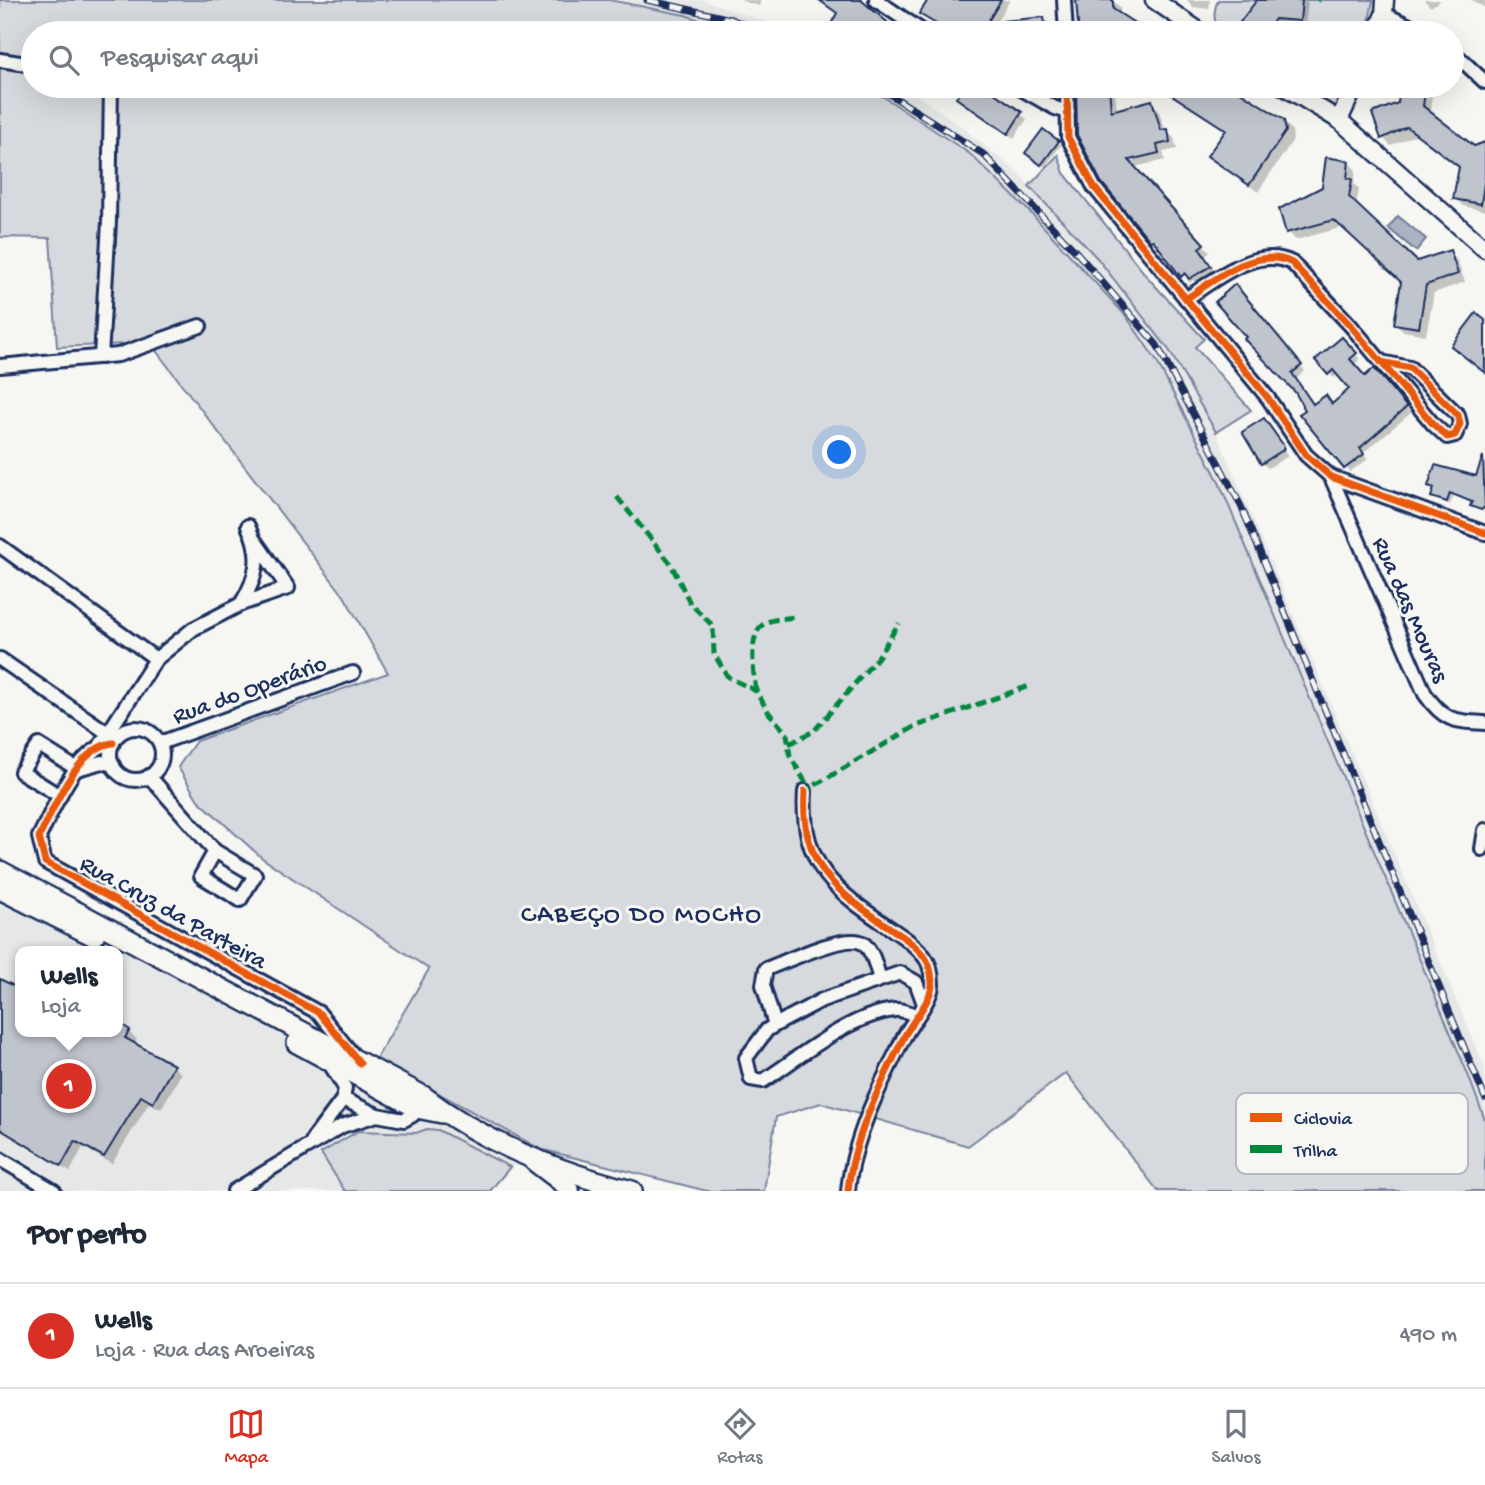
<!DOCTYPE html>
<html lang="pt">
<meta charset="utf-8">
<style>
body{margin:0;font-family:"Gochi Hand",sans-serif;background:#f6f6f7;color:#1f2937}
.you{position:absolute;left:840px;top:453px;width:24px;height:24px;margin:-18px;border:5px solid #fff;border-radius:50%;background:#1a73e8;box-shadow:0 0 0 10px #1a73e833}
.badge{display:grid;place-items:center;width:46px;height:46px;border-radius:50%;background:#d93025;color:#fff;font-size:23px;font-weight:700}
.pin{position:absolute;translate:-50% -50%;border:4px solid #fff;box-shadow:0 2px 7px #0006}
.popup{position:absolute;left:15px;top:946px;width:108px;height:91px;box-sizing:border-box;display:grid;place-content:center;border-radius:14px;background:#fff;filter:drop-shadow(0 2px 5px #0005);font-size:23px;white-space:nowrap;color:#747a83}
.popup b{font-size:26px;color:#1f2937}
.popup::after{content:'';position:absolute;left:50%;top:100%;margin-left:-14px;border:14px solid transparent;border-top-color:#fff}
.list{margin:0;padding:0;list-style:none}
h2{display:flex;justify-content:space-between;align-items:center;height:91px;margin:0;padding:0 28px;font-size:30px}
h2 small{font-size:23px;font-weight:400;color:#747a83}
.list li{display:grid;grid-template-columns:46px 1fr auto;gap:21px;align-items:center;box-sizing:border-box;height:105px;padding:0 28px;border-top:2px solid #e0e1e3}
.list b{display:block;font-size:26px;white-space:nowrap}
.list p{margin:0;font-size:23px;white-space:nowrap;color:#747a83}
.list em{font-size:23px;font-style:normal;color:#747a83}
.icon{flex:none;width:38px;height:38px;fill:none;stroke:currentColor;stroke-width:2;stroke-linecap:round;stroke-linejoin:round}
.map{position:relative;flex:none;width:1485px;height:1191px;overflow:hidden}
.search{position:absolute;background:#fff;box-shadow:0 7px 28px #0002;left:21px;right:21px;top:21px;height:77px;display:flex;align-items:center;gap:18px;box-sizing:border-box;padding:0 24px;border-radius:38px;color:#747a83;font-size:26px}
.sheet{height:196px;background:#fff}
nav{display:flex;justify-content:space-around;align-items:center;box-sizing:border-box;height:98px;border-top:2px solid #e0e1e3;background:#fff;font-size:19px;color:#747a83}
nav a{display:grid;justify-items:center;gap:4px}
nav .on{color:#d93025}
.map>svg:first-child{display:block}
.built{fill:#e6e7e7;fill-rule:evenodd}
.green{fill:#d6d9dd;stroke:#78849e;stroke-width:2}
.water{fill:#abb2c0;stroke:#717e99;stroke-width:2}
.shadow{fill:#0003}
.building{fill:#c0c4cd;stroke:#1b2f5e;stroke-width:2}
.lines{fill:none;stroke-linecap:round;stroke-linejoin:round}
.minor-casing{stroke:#1b2f5e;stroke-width:18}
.tertiary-casing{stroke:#1b2f5e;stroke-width:21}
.secondary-casing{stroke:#1b2f5e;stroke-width:24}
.minor{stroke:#f6f6f2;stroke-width:12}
.tertiary{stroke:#f6f6f2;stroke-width:16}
.secondary{stroke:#f6f6f2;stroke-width:19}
.rail-casing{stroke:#1b2f5e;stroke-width:7}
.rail{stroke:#f6f6f2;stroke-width:4.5;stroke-dasharray:13;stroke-linecap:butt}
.quiet{stroke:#00873e;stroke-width:5;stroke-dasharray:10 5;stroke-linecap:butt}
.cycleway-casing{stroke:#f6f6f2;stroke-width:11}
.cycleway{stroke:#e8590c;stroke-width:7}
.labels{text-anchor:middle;stroke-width:6;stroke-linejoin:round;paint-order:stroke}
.street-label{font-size:24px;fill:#1b2f5e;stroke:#f6f6f2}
.neighbourhood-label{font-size:26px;letter-spacing:2px;fill:#1b2f5e;stroke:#f6f6f2}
.key{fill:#f6f6f2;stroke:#b4bac6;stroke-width:2}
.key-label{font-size:19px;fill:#1b2f5e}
</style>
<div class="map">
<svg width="1485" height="1191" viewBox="0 0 1485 1191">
<rect width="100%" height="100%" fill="#f6f6f2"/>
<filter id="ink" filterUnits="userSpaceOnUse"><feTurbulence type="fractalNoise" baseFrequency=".0143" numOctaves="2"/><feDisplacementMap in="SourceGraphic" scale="14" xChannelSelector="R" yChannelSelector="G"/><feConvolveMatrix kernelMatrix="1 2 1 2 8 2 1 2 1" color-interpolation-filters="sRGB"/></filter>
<g filter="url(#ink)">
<g class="built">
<path d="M609,0H703L796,33H740L685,15Z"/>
<path d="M862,86H904L961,126L1019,174L1098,259L1169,350L1216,432L1485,1068V1120L1333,748L1218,480L1156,360L1126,316Z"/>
<path d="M0,889L204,990L356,1070L376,1060L540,1149L523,1155L491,1191H0ZM20,951H118V1032H20Z"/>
</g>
<g class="green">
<path d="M0,0H609L685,15L740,33H33V86H862L884,97L970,154L1030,212L1126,316L1156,360L1218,480L1467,1072L1485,1120V1191H1158L1066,1073L968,1146L821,1103L776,1117L764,1191H707L540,1149L376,1059L429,969L262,858L198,800L178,767L196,741L388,673L344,596L150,343L57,347L50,238L0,237Z"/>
<path d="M1218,0H1373L1367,33H1223C1212,24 1213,12 1218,0Z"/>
<path d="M1297,86H1347L1339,104L1330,108Z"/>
<path d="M1058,155L1064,173L1149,279L1204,339L1195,347L1251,410L1216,432L1169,350L1098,259L1029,186Z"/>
<path d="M427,1129L438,1130L510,1167L490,1191H345L321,1153L358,1131L416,1133Z"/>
</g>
<path class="water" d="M1398,216L1426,239L1416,251L1388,228Z"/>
<g class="shadow">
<path d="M739,0H761L759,6Z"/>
<path d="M820,0H858L893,33H841L838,31L839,14Z"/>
<path d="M930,0H1010L990,33H951L922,13Z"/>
<path d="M1078,0H1112L1120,7V16L1146,33H1080L1077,30Z"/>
<path d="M1187,0H1210L1209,9L1193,7Z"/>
<path d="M1255,0H1305L1308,3L1305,26L1281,24L1274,33H1256L1248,28Z"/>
<path d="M1424,0H1441L1431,7Z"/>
<path d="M1471,0H1485V8Z"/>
<path d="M1043,18L1049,24L1050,33H1006L1005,22Z"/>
<path d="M927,86H940L935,92Z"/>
<path d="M966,86H981L1027,119L1014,138L958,98Z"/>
<path d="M1076,86H1111L1115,90L1117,111L1151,102L1158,109L1166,131L1174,138L1177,149L1163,152L1165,160L1135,167L1210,252L1205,256L1217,273L1198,285L1193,280L1190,283L1160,246L1152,240L1078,134Z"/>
<path d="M1157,86H1228L1283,121L1292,130L1293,140L1258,192L1209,156L1227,132Z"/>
<path d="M1402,86H1432L1431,114L1474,148L1485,144V211L1463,206L1455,198L1460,168L1417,134L1391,146L1383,138L1374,114L1400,104Z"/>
<path d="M1058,142L1061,145L1045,167L1031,156Z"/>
<path d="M1348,162L1356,170L1354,184L1359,189L1356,207L1417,263L1449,252L1457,260L1465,282L1434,293L1426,335L1403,331L1395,323L1403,282L1344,227L1296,240L1288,232Z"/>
<path d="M1240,291L1305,371L1296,379L1314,405L1333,406L1352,389L1338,374L1334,378L1318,361L1342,339L1360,359L1354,365L1365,378L1378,375L1411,413L1363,453L1368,459L1350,472L1307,411Z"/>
<path d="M1275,435L1288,456L1268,468L1262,463Z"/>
<path d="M1481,469L1485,470L1484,512L1476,509L1473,503L1454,495L1450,505L1433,496L1435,490L1430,486L1478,478Z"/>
<path d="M0,981L20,991V1032H118V1024L137,1039L134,1045L173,1066L181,1074L161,1109L149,1103L112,1164L83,1147L70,1172L0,1131Z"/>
</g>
<g class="building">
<path d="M819,0H861L892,26L880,33H840L830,26L837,13Z"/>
<path d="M928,0H1001L981,33H952L919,14Z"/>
<path d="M1076,0H1113V9L1150,33H1075L1078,24Z"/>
<path d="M1257,0H1302L1300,21L1275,19L1265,33H1255L1240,22Z"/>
<path d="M1044,17L1046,33H1004L1003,21Z"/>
<path d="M964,86H984L1022,112L1008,134L956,98Z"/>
<path d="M1076,86H1109L1111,111L1152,100L1161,130L1168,129L1170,142L1157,145L1159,153L1129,160L1204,244L1199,248L1211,266L1189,279L1185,273L1181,277L1153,240L1150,241L1101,182L1077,135Z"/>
<path d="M1158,86H1231L1284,120L1286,131L1249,185L1207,156L1226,130Z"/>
<path d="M1400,86H1426L1423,106L1474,146L1485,142V177L1481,204L1453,199L1459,167L1407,127L1381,139L1372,113L1398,103Z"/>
<path d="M1043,129L1059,141L1041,165L1025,153Z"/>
<path d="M1326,157L1349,161L1347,178L1352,179L1349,197L1417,261L1450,250L1458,274L1426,285L1419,328L1394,324L1401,282L1334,220L1286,233L1279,209L1322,187Z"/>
<path d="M1235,284L1302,365L1292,373L1313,404L1326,395L1332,404L1349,389L1333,370L1328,375L1315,360L1342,337L1357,353L1350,359L1365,376L1374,368L1407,407L1360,448L1364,454L1344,469L1299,414L1305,410L1295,392L1244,339L1246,337L1215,302Z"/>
<path d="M1476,313L1485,320V373L1451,346Z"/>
<path d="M1264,418L1284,446L1283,450L1261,464L1242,432Z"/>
<path d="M1483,456L1485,507L1481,510L1470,506L1472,502L1450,493L1447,502L1431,497L1434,488L1428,486L1435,465L1476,476Z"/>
<path d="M0,979L20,989V1032H118V1022L130,1030L125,1038L174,1065L153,1103L141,1096L104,1157L75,1141L61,1166L0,1129Z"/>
</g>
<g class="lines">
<defs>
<g id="minor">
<path d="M876,0L925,33"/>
<path d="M1064,0L1066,33"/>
<path d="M1384,14L1424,33"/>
<path d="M1452,51L1485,82"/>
<path d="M0,60L33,65"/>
<path d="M1016,86L1055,108L1068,112"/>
<path d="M1067,86L1068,137L1094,187L1268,398L1306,455L1331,477L1485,533"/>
<path d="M1186,299C1214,280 1257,245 1292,263L1351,326L1433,424L1447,437L1455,435L1460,424L1458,415L1410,368L1381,362"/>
<path d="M101,357L109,222L111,86"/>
<path d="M0,366L118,355L200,326"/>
<path d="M1331,477L1425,694C1444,721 1453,721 1485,723"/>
<path d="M248,526C262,555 258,576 241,604L288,588L255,541"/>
<path d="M0,546L156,659L101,744"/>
<path d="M0,659L112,736"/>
<path d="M156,659L193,629L241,604"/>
<circle cx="136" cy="754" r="26"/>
<path d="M113,743C77,747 54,808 39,837L45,862L319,1013L353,1055"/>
<path d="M160,743L353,673"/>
<path d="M77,769L102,762L113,765"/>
<path d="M149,776L215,851L255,875L240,900L201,876L215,851"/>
<path d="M805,791C800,868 837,892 896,932C907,939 925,953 929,965C931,971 932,981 932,986C930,1002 911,1023 904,1037C880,1085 853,1138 848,1191"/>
<path d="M60,796L21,772L39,745L77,769"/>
<path d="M1482,849L1485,830"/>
<path d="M916,1015C909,1013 901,1009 895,1010C849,1015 800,1057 763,1081L751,1079L746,1058L767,1030L775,1025L822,1000L900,973L916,982L924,1004"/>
<path d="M775,1025L763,985L766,969C785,962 849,931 864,944C874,953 876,968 880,979"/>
<path d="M343,1099L377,1115L404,1120L413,1115L417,1104"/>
<path d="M313,1139L343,1099L345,1088L330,1064"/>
<path d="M0,1159L54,1191"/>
<path d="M234,1191L342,1126L377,1115"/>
</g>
<g id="tertiary">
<path d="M1154,0L1202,33"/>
<path d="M1376,33L1384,14L1385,0"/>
<path d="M1283,86L1339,120L1485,249"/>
<path d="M1339,120L1355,86"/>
<path d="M533,1162L571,1191"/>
</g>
<g id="secondary">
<path d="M0,871L423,1096C484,1143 558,1172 632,1191"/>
<path d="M0,889L94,936"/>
<path d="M297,1043L417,1108L442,1113"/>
</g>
</defs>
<use href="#minor" class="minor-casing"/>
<use href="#tertiary" class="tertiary-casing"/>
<use href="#secondary" class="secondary-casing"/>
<use href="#minor" class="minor"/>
<use href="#tertiary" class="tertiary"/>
<use href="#secondary" class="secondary"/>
<defs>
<g id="rail">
<path d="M647,0L731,19L764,33"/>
<path d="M877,86L983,154L1078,254L1157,345L1241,506L1485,1098"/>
</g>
</defs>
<use href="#rail" class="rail-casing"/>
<use href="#rail" class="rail"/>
<g class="quiet">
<path d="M1318,1L1319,0"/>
<path d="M617,497L671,564L690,603L713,626L714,654L728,677L756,691L769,713L787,734L790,756L806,783L805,791L914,727L1029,686"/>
<path d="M756,691C754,674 746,631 767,622C775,619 786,618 795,617"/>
<path d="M789,744L814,731L878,657L899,623"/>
</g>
<defs>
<g id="cycleway">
<path d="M1067,86L1068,137L1094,187L1268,398L1306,455L1331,477L1485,533"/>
<path d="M1186,299C1214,280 1257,245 1292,263L1351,326L1433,424L1447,437L1455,435L1460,424L1458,415L1410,368L1381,362"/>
<path d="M113,743C77,747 54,808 39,837L45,862L319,1013L360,1063"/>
<path d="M805,791C800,868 837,892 896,932C907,939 925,953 929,965C931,971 932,981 932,986C930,1002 911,1023 904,1037C880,1085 853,1138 848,1191"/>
</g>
</defs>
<use href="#cycleway" class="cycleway-casing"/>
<use href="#cycleway" class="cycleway"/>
</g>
</g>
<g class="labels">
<g class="street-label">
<text transform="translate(1412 609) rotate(66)" y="8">Rua das Mouras</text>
<text transform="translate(249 688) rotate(-20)" y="8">Rua do Operário</text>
<text transform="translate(174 911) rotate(29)" y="8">Rua Cruz da Parteira</text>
</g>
<g class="neighbourhood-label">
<text x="642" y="921">CABEÇO DO MOCHO</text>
</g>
</g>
<rect x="1236" y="1093" width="232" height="81" rx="10" class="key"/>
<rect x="1250" y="1113" width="32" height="9" fill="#e8590c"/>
<rect x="1250" y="1145" width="32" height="8" fill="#00873e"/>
<g class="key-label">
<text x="1294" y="1124">Ciclovia</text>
<text x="1294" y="1156">Trilha</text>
</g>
</svg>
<div class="you"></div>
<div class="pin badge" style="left:69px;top:1086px">1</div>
<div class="popup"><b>Wells</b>Loja</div>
<div class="search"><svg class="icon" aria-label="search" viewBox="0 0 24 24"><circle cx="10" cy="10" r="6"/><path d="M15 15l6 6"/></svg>Pesquisar aqui</div>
</div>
<section class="sheet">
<h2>Por perto<small></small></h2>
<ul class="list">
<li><span class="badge">1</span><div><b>Wells</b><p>Loja · Rua das Aroeiras</p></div><em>490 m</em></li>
</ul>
</section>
<nav>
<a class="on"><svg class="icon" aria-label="map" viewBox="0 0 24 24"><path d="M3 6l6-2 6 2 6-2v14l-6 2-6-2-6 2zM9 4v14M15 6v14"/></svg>Mapa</a>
<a><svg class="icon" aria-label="directions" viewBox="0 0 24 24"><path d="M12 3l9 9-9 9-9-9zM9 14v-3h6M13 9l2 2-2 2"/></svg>Rotas</a>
<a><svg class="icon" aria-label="saved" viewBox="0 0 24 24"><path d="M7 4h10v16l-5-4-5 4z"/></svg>Salvos</a>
</nav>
